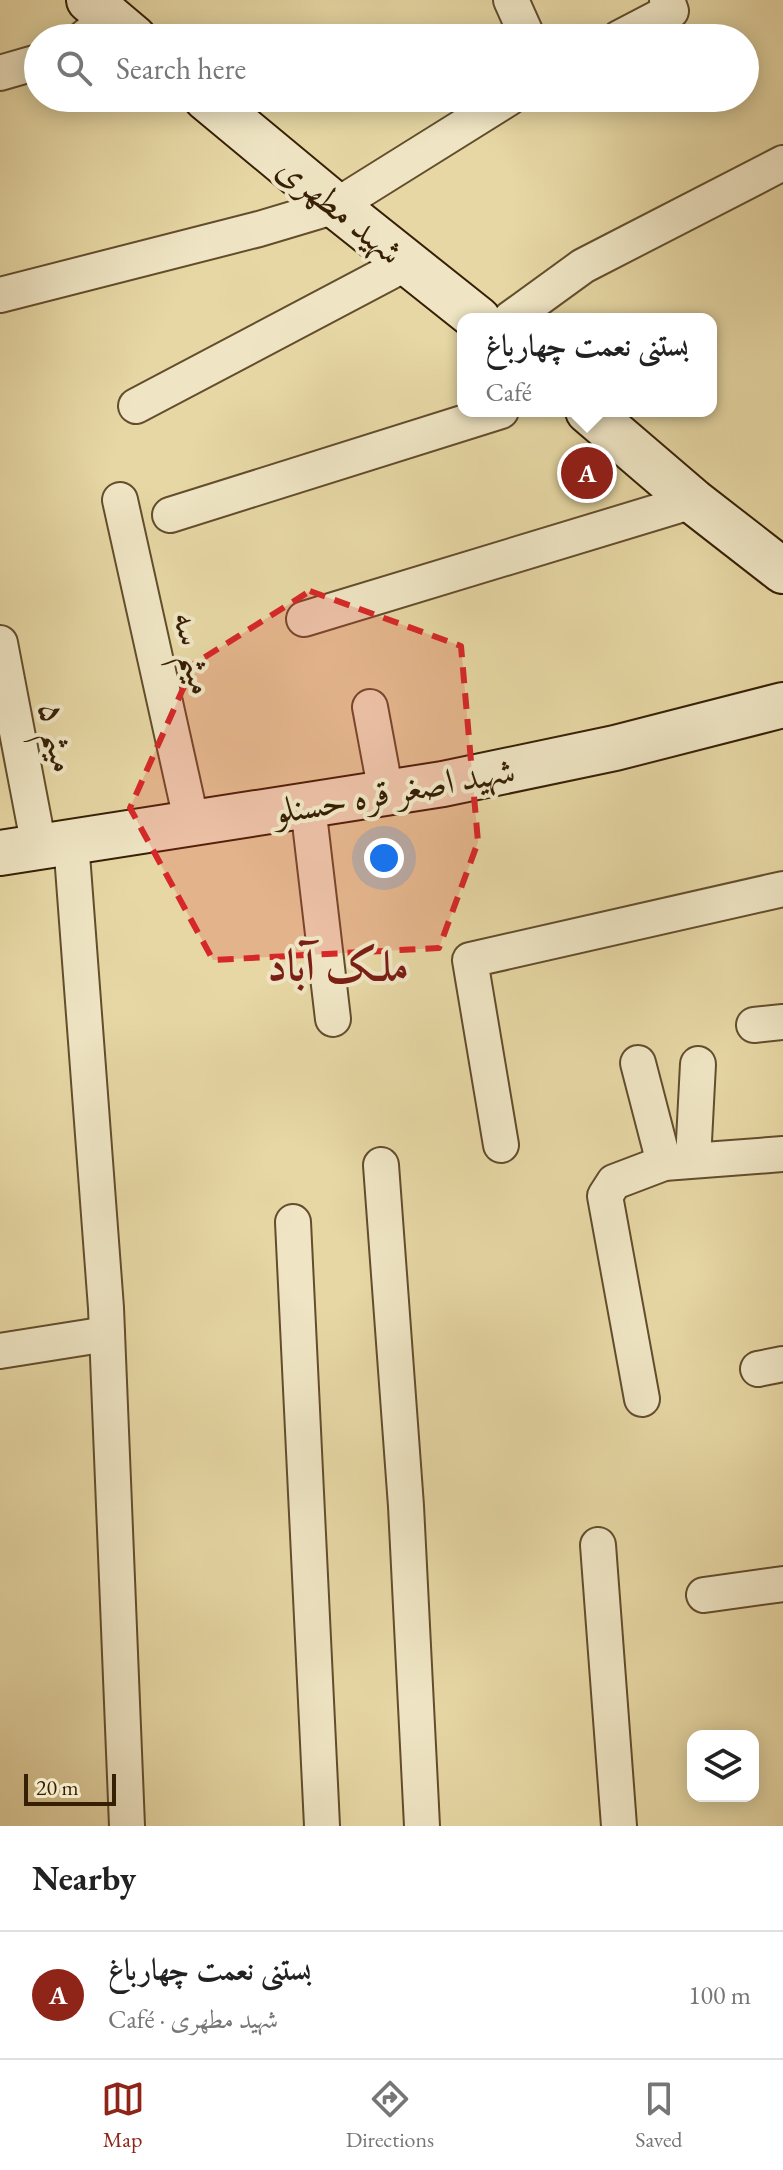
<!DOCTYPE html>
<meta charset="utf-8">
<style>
body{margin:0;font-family:"EB Garamond",Amiri,serif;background:#f6f6f6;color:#222}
.controls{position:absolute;right:24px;bottom:24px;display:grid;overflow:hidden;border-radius:16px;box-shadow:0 4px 20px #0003}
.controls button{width:72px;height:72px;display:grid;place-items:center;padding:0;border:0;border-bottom:2px solid #e0e0e0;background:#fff;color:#222;font:40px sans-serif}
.scale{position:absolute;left:24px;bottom:20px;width:92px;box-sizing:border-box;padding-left:8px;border:4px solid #371f05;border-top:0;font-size:22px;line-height:28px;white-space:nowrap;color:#371f05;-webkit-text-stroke:6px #efe5c4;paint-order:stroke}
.you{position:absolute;left:384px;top:858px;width:28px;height:28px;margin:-20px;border:6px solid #fff;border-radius:50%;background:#1a73e8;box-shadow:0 0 0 12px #1a73e833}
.badge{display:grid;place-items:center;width:52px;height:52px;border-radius:50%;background:#8f2418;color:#fff;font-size:26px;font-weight:700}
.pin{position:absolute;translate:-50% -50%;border:4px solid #fff;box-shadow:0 2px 8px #0006}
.popup{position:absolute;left:457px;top:313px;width:260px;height:104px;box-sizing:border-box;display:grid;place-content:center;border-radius:16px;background:#fff;filter:drop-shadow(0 2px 6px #0005);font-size:26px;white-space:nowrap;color:#767676}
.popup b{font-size:30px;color:#222}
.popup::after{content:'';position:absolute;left:50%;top:100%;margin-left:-16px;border:16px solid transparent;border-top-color:#fff}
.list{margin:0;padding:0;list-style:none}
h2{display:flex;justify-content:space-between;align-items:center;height:104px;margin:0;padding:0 32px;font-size:34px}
h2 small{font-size:26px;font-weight:400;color:#767676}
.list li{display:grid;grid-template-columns:52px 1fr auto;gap:24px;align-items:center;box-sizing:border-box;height:128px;padding:0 32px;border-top:2px solid #e0e0e0}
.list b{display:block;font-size:30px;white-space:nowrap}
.list p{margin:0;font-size:26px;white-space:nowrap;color:#767676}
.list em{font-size:26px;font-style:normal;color:#767676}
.icon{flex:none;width:44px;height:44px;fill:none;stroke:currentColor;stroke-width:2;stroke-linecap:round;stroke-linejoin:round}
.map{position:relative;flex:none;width:783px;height:1826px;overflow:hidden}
.search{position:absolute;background:#fff;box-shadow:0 4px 20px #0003;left:24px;right:24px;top:24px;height:88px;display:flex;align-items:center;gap:20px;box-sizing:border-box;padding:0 28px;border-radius:44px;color:#767676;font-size:30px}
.sheet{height:232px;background:#fff}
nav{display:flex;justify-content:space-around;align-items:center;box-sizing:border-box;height:112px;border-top:2px solid #e0e0e0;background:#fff;font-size:22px;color:#767676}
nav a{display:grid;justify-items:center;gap:4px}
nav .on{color:#8f2418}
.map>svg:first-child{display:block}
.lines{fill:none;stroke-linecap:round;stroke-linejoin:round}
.street-casing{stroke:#634d2d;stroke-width:38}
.secondary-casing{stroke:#371f05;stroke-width:48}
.street{stroke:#efe5c4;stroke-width:34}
.secondary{stroke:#efe5c4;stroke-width:44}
.marked{fill:#d62828;fill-opacity:0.2;stroke:#d62828;stroke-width:6;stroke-dasharray:16 10;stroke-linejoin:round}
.labels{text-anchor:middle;stroke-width:8;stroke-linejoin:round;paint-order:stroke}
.street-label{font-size:36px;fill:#371f05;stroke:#efe5c4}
.district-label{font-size:44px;font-weight:bold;fill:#7a1f14;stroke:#efe5c4}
</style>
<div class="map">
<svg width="783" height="1826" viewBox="0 0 783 1826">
<rect width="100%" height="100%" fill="#e6d7a4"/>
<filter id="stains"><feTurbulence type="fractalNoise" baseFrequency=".0025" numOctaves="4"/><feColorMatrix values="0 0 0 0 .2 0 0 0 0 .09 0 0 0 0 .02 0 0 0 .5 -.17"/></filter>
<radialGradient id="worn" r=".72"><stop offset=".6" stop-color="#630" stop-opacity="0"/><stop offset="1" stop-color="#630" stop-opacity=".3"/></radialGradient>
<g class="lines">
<defs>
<g id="street">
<path d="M511,0L528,38"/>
<path d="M84,38L109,17"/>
<path d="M619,38L671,11L667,0"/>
<path d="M0,73L38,62"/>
<path d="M0,295L259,229L336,206L509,98"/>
<path d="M510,319L583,266L783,163"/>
<path d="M136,406L407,263"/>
<path d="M120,500L192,824"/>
<path d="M170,515L501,411"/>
<path d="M304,619L693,501"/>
<path d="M0,643L39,847"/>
<path d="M370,707L386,793"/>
<path d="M308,806L333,1019"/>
<path d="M71,841L106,1308L127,1826"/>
<path d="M754,1025L783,1022"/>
<path d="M638,1063L664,1163"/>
<path d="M501,1145L470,960L783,889"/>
<path d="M693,1160L698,1064"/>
<path d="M381,1165L406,1506L422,1826"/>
<path d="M293,1222L322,1826"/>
<path d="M0,1351L107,1334"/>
<path d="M758,1369L783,1364"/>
<path d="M642,1399L605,1196L614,1182L664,1163L783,1154"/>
<path d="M598,1545L619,1826"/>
<path d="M704,1595L783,1584"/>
</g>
<g id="secondary">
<path d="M89,0L134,38"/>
<path d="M206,98L336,206L478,319"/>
<path d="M588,411L693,501L783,571"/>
<path d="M0,853L443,784L615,748L783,705"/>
</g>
</defs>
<use href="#street" class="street-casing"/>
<use href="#secondary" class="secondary-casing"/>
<use href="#street" class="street"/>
<use href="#secondary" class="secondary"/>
</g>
<path class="marked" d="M310,591L461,646L478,842L439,948L213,960L130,808L194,664Z"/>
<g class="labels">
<g class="street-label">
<text transform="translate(341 209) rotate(39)" y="13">شهید مطهری</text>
<text transform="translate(195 653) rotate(78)" y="13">میثم سه</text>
<text transform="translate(59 737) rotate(79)" y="13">میثم ۵</text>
<text transform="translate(394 790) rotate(-10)" y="13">شهید اصغر قره حسنلو</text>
</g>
<g class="district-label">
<text x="338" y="980">ملک آباد</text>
</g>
</g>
<rect width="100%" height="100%" filter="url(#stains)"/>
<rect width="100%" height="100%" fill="url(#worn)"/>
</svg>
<div class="controls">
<button><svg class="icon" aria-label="layers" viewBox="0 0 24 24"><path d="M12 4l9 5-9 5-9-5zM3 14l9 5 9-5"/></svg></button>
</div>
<div class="scale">20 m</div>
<div class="you"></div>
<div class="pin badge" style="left:587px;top:473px">A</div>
<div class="popup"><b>بستنی نعمت چهارباغ</b>Café</div>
<div class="search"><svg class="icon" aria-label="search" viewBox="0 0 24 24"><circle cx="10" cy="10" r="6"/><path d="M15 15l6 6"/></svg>Search here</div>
</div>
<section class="sheet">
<h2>Nearby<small></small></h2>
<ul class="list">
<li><span class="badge">A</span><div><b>بستنی نعمت چهارباغ</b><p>Café · شهید مطهری</p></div><em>100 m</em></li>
</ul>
</section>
<nav>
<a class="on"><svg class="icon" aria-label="map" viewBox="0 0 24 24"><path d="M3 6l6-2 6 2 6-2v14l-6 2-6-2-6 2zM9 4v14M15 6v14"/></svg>Map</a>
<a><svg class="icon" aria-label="directions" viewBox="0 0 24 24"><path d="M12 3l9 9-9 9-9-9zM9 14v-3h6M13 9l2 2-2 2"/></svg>Directions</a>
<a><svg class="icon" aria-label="saved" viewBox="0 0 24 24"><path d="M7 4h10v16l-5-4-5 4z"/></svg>Saved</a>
</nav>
